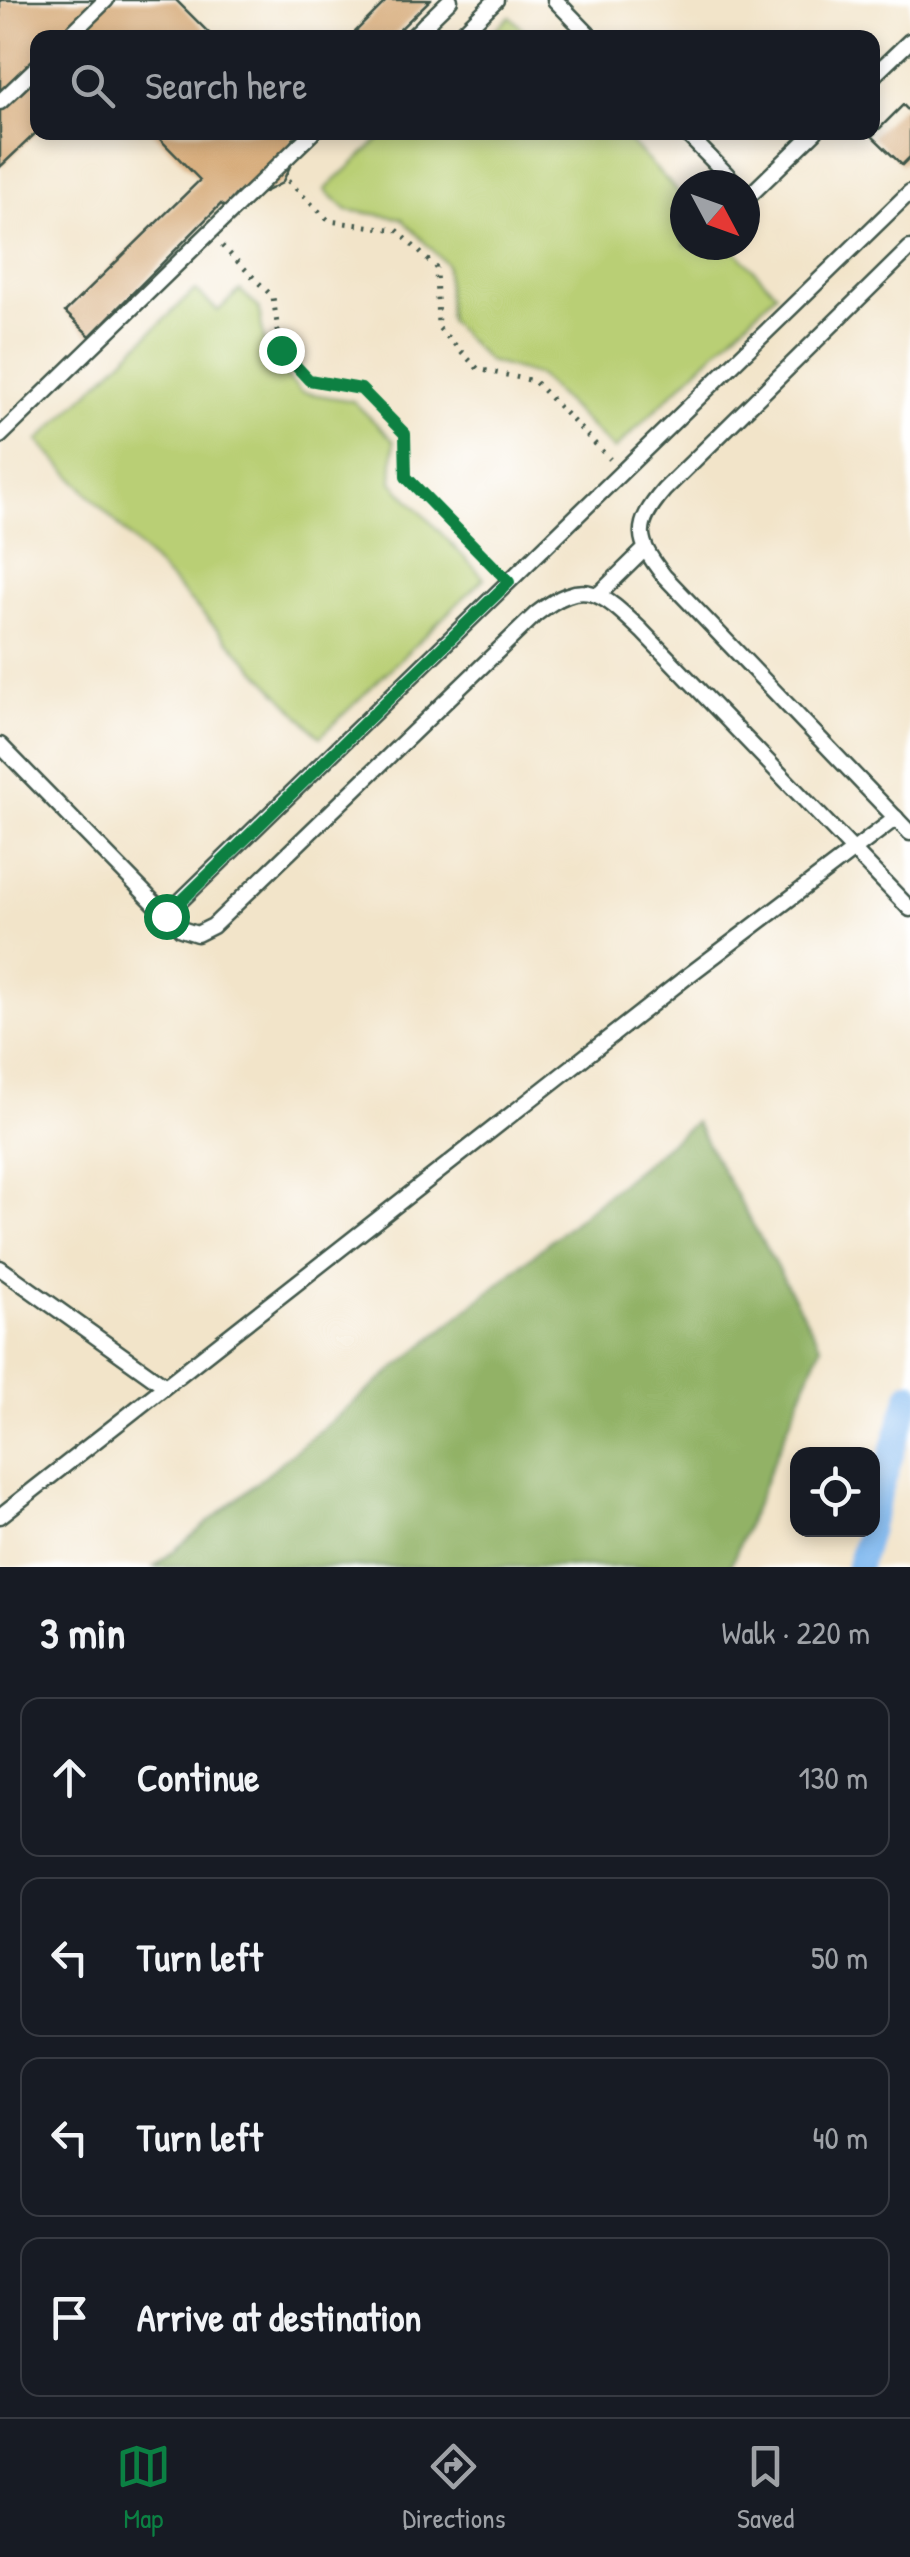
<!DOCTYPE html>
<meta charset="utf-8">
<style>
body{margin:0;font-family:"Patrick Hand",sans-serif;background:#20242c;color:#f1f3f6}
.controls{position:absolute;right:30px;bottom:30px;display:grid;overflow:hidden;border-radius:20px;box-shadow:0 5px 15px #0003}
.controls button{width:90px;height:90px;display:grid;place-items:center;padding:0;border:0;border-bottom:2px solid #363941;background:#171b24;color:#f1f3f6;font:50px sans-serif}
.compass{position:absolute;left:670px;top:170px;width:90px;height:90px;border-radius:50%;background:#171b24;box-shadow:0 5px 15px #0003;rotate:131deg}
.stop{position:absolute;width:30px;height:30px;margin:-22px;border:8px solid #0b8043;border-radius:50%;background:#fff}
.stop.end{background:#0b8043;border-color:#fff;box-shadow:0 2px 10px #0008}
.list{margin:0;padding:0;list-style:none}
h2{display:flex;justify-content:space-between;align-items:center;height:130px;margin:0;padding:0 40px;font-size:42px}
h2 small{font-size:32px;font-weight:400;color:#9ea1a6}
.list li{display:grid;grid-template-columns:65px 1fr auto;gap:30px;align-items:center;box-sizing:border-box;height:160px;margin:0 20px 20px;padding:0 20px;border:2px solid #363941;border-radius:20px}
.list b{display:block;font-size:38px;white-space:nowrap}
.list em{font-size:32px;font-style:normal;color:#9ea1a6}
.icon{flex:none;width:55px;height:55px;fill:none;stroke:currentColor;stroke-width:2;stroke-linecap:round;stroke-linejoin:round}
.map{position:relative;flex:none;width:910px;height:1567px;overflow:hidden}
.search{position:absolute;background:#171b24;box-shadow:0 5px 15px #0003;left:30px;right:30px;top:30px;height:110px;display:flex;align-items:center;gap:25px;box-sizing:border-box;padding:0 35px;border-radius:20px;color:#9ea1a6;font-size:38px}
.sheet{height:850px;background:#171b24}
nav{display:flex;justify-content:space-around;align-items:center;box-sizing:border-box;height:140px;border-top:2px solid #363941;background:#171b24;font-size:28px;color:#9ea1a6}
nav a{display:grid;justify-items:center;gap:5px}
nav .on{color:#0b8043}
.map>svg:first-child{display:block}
.green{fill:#b9cf74;stroke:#6c8654;stroke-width:2.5}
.forest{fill:#92b266;stroke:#58784d;stroke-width:2.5}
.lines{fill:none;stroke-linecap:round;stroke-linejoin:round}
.canal{stroke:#7eb7ef;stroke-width:25}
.building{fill:#d6aa78}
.service-casing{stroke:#3f564a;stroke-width:19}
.path{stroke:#3f564a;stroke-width:5;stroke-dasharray:2.5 8;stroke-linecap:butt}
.service{stroke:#fff;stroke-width:14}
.route{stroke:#0b8043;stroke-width:12}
</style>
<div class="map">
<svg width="910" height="1567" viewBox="0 0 910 1567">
<rect width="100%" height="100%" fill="#fff"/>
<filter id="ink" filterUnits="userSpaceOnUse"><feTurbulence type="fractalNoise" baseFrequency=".01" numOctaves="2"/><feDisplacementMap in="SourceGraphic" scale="20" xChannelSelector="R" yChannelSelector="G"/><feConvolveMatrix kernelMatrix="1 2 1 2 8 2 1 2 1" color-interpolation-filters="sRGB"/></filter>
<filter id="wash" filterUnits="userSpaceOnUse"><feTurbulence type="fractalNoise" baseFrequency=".0048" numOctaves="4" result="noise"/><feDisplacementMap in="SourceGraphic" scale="40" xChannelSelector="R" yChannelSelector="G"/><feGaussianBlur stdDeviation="2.25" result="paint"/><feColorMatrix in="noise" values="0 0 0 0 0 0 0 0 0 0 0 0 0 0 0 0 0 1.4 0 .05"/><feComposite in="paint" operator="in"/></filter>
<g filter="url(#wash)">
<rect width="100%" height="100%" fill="#f2e4c9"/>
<g class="green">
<path d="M510,16L530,37H487Z"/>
<path d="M386,133H621L685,199V245H730L776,293L614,450L539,376L488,361L449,321L446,264L401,218L347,210L325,190Z"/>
<path d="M195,290L218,311L240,290L259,308L266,355L301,392L353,401L394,441L392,482L484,578L320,737L38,441Z"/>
</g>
<path class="forest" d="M695,1122L821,1346L730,1567H154Z"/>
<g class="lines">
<g class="canal">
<path d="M872,1518L910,1394"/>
<path d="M858,1567L869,1530"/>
</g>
</g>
<g id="blocks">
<g class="building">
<path d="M0,0H176L214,38H38V131L0,167Z"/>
<path d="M387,0H430L391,38H349Z"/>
<path d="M903,105L910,112V157L902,165L872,136Z"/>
<path d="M153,132H299L291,142L293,160L282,183L256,196L237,193L225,207L221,204L90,336L65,312L200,180Z"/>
</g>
</g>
</g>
<g filter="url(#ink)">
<use href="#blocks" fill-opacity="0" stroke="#3f564a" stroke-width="2.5"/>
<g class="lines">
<defs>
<g id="service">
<path d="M555,0L592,38"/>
<path d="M425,24L437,38"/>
<path d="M67,38L106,0"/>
<path d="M411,38L450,0"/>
<path d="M457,38L496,0"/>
<path d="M872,77L910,41"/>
<path d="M0,102L38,66"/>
<path d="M685,132L737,185"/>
<path d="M745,193L748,197L815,132"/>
<path d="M910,248L664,490C633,526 636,540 664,576L910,833"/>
<path d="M0,436L313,132"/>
<path d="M598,595L645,549"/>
<path d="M0,745L166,915L181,929L197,934L213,926L536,614C585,576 601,592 642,631L910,909"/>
<path d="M166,915L910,192"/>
<path d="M0,1268L165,1386"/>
<path d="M0,1516L689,975L896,818"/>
</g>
</defs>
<use href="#service" class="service-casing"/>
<g class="path">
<path d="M288,181L329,221L397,230L436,268L438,327L478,369L534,381L610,459"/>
<path d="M222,246L273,297L281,350L309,380L361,389L405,434L406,477L496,569"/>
</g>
<use href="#service" class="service"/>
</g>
</g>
<g class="lines" filter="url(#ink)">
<path class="route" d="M166,916L509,582L406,477L405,434L361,389L309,380L281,350"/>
</g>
</svg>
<div class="controls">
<button><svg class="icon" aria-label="locate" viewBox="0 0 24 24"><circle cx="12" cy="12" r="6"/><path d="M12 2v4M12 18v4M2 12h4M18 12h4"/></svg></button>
</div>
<svg class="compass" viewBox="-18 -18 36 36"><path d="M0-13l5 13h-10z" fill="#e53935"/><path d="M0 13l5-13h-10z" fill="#9ea1a6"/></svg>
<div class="stop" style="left:166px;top:916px"></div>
<div class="stop end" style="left:281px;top:350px"></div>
<div class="search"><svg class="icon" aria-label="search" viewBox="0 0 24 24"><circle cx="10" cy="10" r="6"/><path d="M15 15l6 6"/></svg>Search here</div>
</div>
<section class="sheet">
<h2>3 min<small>Walk · 220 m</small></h2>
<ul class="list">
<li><svg class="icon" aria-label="ahead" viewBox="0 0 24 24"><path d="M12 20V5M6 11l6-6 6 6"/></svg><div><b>Continue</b></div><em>130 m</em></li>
<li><svg class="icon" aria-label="left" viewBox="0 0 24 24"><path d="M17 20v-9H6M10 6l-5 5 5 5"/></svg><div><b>Turn left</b></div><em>50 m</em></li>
<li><svg class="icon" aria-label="left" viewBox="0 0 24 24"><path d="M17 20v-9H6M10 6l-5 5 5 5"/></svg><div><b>Turn left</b></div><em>40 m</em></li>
<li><svg class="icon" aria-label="arrive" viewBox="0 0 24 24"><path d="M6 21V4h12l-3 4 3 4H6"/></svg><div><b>Arrive at destination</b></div></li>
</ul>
</section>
<nav>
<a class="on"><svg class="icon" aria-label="map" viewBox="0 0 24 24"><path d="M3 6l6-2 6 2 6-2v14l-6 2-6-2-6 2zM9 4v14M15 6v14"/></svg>Map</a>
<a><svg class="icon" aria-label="directions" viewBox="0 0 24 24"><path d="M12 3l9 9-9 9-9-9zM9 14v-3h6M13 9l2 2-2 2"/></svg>Directions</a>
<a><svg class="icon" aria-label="saved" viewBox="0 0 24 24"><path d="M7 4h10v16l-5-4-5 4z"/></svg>Saved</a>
</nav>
